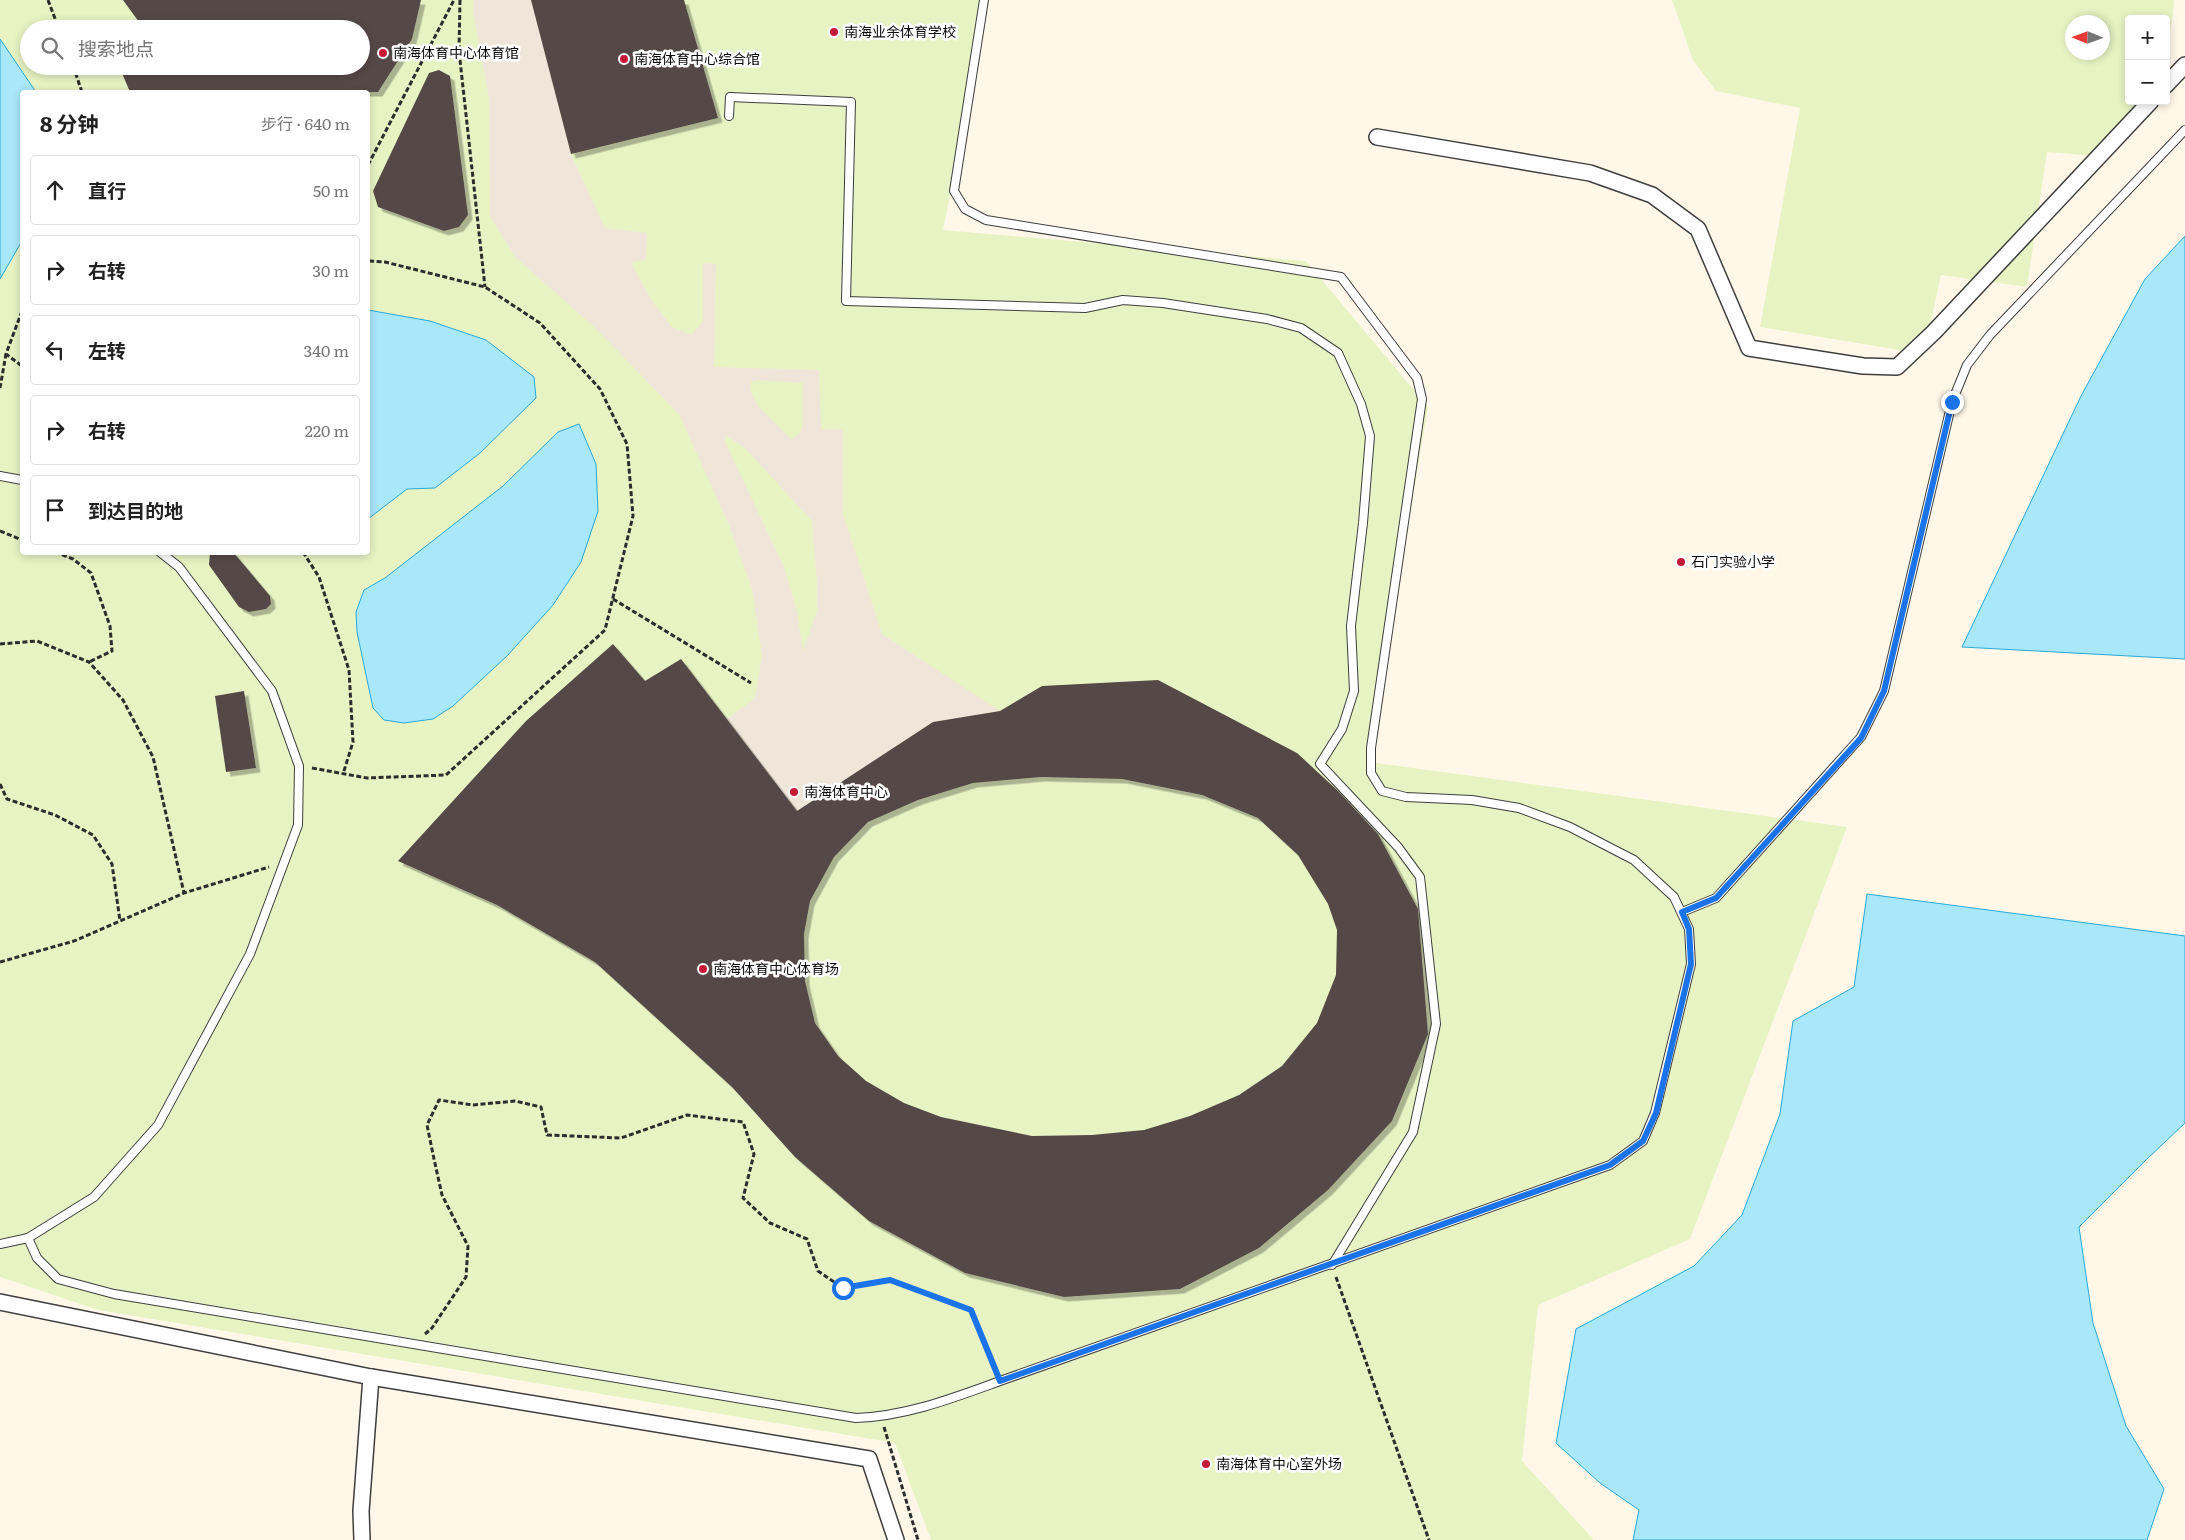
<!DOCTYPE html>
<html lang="zh">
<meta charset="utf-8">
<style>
body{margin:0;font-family:Literata,"Noto Sans SC",serif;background:#f6f6f6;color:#222}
.controls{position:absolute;right:15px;top:15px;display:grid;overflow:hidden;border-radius:5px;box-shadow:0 2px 8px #0003}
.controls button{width:45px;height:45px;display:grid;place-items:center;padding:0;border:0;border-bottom:1px solid #e0e0e0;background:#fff;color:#222;font:25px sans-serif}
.compass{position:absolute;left:2065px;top:15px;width:45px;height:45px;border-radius:50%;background:#fff;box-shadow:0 2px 8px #0003;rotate:271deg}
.stop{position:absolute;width:15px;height:15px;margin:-11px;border:4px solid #1a73e8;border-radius:50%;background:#fff}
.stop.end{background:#1a73e8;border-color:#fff;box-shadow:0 1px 5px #0008}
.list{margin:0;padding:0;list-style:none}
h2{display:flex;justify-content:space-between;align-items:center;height:65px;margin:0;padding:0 20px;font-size:21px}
h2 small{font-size:16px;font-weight:400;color:#767676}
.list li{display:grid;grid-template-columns:32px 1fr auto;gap:15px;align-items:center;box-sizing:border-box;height:70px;margin:0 10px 10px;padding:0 10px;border:1px solid #e0e0e0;border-radius:5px}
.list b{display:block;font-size:19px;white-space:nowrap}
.list em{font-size:16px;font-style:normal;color:#767676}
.icon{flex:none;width:28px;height:28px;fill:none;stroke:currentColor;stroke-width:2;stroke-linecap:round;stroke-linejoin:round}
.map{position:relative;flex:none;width:2185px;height:1540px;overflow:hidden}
.search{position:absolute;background:#fff;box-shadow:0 2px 8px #0003;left:20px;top:20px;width:350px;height:55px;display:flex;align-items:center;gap:12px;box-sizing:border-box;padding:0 18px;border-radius:28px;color:#767676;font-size:19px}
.panel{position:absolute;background:#fff;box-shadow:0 2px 8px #0003;left:20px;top:90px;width:350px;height:465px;border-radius:5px}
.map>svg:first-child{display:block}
.pitch{fill:#e8f3c3;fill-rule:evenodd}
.plaza{fill:#efe6d9;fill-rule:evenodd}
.water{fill:#a9e7fb;stroke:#2aa8d8}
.building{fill:#544a47;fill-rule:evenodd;filter:url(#shadow)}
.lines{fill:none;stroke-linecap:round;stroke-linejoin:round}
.service-casing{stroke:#3e3e3e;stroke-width:10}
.minor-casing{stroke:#3e3e3e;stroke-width:18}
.path{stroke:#2d2d2d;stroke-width:3;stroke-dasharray:5 2.5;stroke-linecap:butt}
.service{stroke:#fff;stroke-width:8}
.minor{stroke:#fff;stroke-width:15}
.route{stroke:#1a73e8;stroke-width:6}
.poi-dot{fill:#c51937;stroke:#fff;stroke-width:2}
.labels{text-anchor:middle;stroke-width:5;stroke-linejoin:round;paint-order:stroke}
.poi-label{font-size:14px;fill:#0b0b0b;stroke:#fff;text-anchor:start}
</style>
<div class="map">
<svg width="2185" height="1540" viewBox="0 0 2185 1540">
<defs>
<filter id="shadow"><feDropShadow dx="4.5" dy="4.5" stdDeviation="0" flood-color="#0004"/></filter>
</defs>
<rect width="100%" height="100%" fill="#fff8e9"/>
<g class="pitch">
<path d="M0,0H989L943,230L1306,261L1428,407L1369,762L1847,827L1690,1239L1538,1305L1522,1461L1594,1540H931L895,1443L98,1310L0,1277ZM29,29H361V66H29ZM22,92H368V552H22Z"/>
<path d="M1672,0H2174L2173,16L2166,44V19H2129V101H2139L2129,121L2096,156L2047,152L2027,287L1941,275L1924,354L1760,327L1800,108L1716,91L1693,60ZM2072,22H2102V52H2072Z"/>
</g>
<path class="plaza" d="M474,0H531L571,154L605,228L647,233L646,259L631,263L652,301L672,327L691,335L703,322V263L716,264L714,367L819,370L821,429H843V514L882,634L1000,711L933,722L797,811L727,719L755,698L762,655L752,589L729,525L679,414L592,325L515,257L490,216L489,98L473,11ZM757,380L803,383L802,429L798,435L791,439L758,406L750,390L751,382ZM725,435L745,448L812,521L817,582V611L803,651L797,612L784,567L725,442Z"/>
<g class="water">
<path d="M0,39L36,92H22V241L0,279Z"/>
<path d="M2185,236V659L1962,647L2081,396L2145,279Z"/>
<path d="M368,310L430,321L486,340L534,377L536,398L480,453L435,488L407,489L368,519Z"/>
<path d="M579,424L596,464L598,511L581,562L553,605L507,656L453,706L433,719L404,723L384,720L373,708L357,632L356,612L364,590L385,578L503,486L558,432Z"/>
<path d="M1867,894L2185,936V1123L2146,1160L2079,1227L2093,1323L2126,1426L2164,1489L2147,1540H1633L1639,1510L1600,1483L1556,1443L1576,1329L1694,1266L1742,1215L1780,1114L1793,1021L1854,987Z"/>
</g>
<g class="building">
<path d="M123,0H421L412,39L378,92H130L119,66H361V29H144Z"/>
<path d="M531,0H684L718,118L571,154Z"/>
<path d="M439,70L450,76L468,215L459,227L444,231L378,207L373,191L429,73Z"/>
<path d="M210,552H233L270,596L271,604L266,609L249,612L239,607L209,565Z"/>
<path d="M613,644L645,681L681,659L797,811L933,722L1000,711L1042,686L1158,680L1297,753L1338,791L1378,834L1418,909L1428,1034L1392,1121L1328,1190L1259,1248L1180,1289L1064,1297L965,1273L869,1221L795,1157L732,1087L595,962L497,905L398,861L526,721ZM1041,777L1122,779L1202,795L1258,818L1298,855L1328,904L1337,930L1336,975L1317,1023L1282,1066L1239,1095L1190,1116L1144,1130L1092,1135L1032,1136L941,1117L904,1103L866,1081L838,1056L815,1023L805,981L804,934L810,901L834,857L868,822L918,800L973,783Z"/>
<path d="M244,691L256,768L226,772L215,696Z"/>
</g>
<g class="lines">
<defs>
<g id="service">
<path d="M729,116L730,97L851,102L846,301L1085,308L1123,300L1163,303L1267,319L1301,328L1338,353L1361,404L1370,436L1363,523L1351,626L1354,691L1342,729L1320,764L1398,847L1420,877L1436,1024L1413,1132L1332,1265"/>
<path d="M0,476L22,480"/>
<path d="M1682,912L1716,898L1861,737L1884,691L1952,402L1967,365L1990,335L2185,130"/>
<path d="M28,1238L37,1258L58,1279L114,1294L856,1418C907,1416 953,1398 1000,1381L1610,1165L1643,1141L1655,1113L1691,964L1689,929L1674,897L1634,860L1570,827L1519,808L1472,800L1406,797L1382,791L1371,773V748L1422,399L1417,378L1341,277L986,220L965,209L954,191L984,0"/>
<path d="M0,1244L28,1238L94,1197L158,1125L250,954L298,825L299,766L272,691L179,567L160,552"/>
</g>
<g id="minor">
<path d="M2166,85L2185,65"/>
<path d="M1377,137L1590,173L1652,195L1698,229L1749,348L1863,366L1897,367L1934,332L2151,101"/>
<path d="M0,1302L371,1377L869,1459L896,1540"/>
<path d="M362,1540L361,1511L371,1377"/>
</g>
</defs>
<use href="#service" class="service-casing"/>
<use href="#minor" class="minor-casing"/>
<g class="path">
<path d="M48,0L59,29"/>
<path d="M460,0L459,51L485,287"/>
<path d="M73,66L82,92"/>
<path d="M368,165L454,0"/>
<path d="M22,311L6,354L22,366"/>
<path d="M0,388L6,354"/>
<path d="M0,531L22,540"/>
<path d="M55,552L73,559L91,573L110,626L112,651L89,662"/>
<path d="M303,552L319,577L349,670L353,742L343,774"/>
<path d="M613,599L751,683"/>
<path d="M0,644L37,641L89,662L123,700L153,757L184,893"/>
<path d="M312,768L367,778L446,775L605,630L633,516L627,444L600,389L540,323L485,287L385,262L368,261"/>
<path d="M0,784L7,799L55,815L93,835L112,864L120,921"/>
<path d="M0,962L74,941L184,893L269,867"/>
<path d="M1336,1277L1429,1540"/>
<path d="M425,1334L432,1328L466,1277L468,1246L442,1195L434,1159L427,1125L439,1100L473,1105L515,1101L541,1107L547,1135L621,1138L687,1115L743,1122L754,1154L743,1198L770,1223L807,1239L818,1271L843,1288L890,1280L971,1310L995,1369"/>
<path d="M884,1427L918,1540"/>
</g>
<use href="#service" class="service"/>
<use href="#minor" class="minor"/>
</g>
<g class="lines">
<path class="route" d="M843,1288L890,1280L971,1310L1000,1381L1610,1165L1643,1141L1656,1113L1691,964L1689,929L1682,912L1716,898L1861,738L1884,691L1952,402"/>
</g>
<g class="poi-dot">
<circle cx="834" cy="32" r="5"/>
<circle cx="383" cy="53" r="5"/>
<circle cx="624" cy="59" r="5"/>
<circle cx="1681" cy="562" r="5"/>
<circle cx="794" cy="792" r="5"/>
<circle cx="703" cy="969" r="5"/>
<circle cx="1206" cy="1464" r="5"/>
</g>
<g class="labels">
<g class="poi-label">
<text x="844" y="37">南海业余体育学校</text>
<text x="393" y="58">南海体育中心体育馆</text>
<text x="634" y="64">南海体育中心综合馆</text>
<text x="1691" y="567">石门实验小学</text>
<text x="804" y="797">南海体育中心</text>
<text x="713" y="974">南海体育中心体育场</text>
<text x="1216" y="1469">南海体育中心室外场</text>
</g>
</g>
</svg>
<div class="controls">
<button>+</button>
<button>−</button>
</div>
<svg class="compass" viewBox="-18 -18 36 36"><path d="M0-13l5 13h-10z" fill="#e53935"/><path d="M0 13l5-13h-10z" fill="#767676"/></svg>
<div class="stop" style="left:843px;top:1288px"></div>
<div class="stop end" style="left:1952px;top:402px"></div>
<div class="search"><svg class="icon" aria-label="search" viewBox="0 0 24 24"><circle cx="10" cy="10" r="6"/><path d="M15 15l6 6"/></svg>搜索地点</div>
<section class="panel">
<h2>8 分钟<small>步行 · 640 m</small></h2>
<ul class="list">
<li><svg class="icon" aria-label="ahead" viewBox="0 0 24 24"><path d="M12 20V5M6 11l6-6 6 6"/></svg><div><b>直行</b></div><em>50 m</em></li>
<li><svg class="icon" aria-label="right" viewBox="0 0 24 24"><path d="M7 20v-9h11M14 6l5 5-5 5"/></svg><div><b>右转</b></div><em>30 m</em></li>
<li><svg class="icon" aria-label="left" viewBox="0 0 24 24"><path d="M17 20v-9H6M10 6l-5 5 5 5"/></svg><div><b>左转</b></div><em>340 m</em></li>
<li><svg class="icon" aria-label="right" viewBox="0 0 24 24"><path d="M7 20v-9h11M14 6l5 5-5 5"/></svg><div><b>右转</b></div><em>220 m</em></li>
<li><svg class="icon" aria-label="arrive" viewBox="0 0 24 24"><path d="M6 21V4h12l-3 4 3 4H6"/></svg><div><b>到达目的地</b></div></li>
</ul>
</section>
</div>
